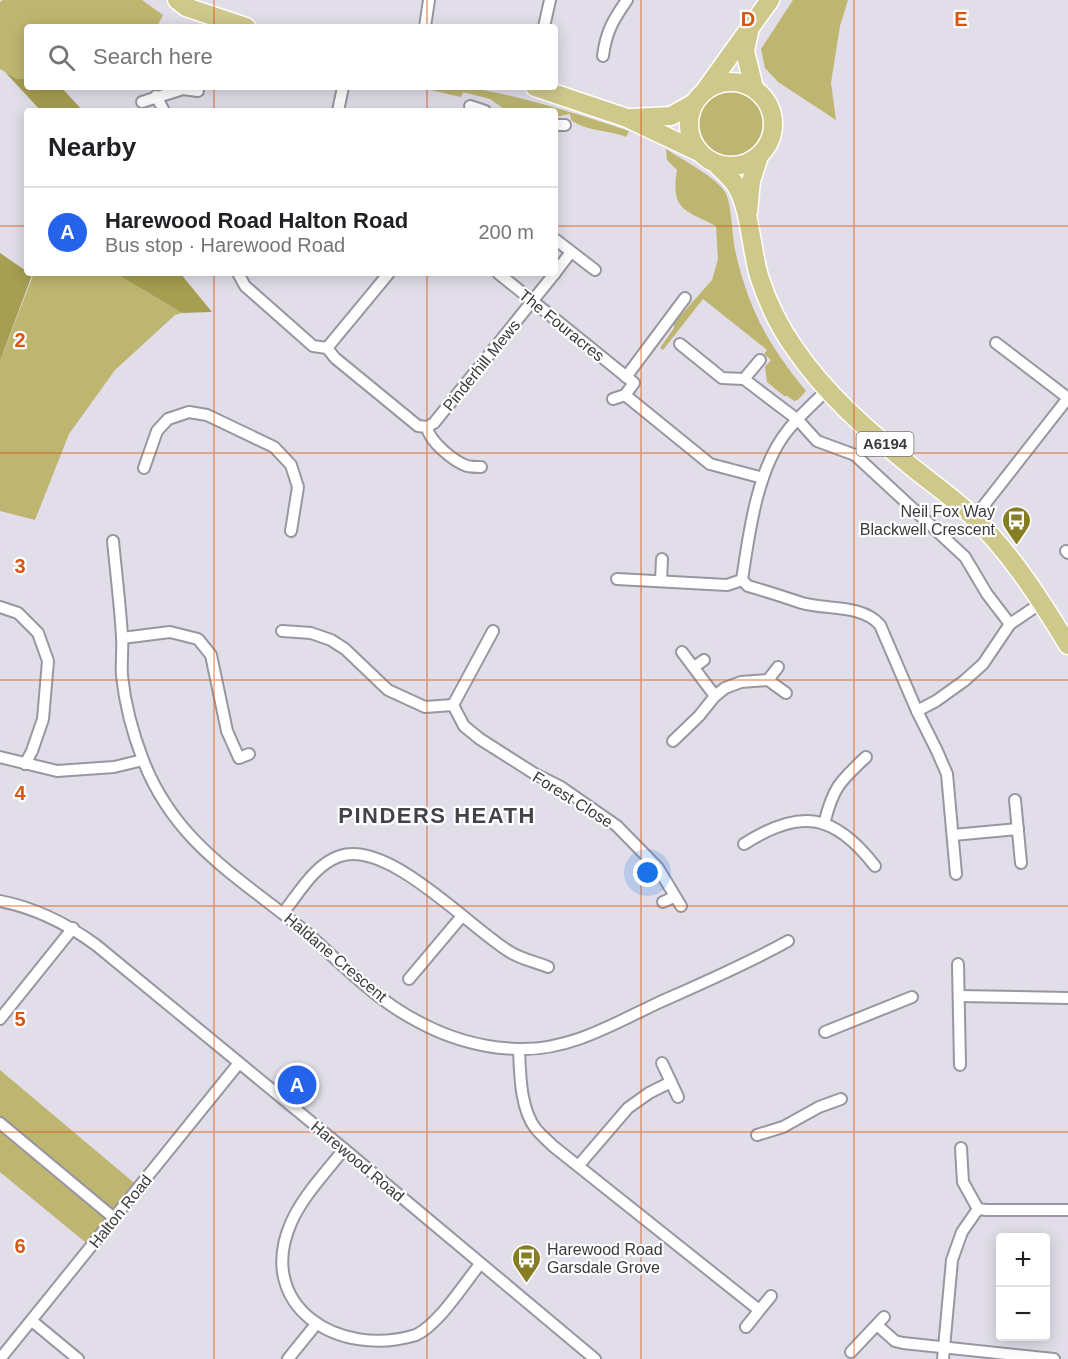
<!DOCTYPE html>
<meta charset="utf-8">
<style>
body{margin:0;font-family:Arial,sans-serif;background:#f6f6f6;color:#202124}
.controls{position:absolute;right:18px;bottom:18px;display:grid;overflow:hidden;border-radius:6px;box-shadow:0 3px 15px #0003}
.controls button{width:54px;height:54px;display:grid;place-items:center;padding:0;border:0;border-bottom:2px solid #e0e0e0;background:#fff;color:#202124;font:30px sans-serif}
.you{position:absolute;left:648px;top:873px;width:21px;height:21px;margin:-15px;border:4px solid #fff;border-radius:50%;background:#1a73e8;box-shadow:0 0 0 9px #1a73e833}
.badge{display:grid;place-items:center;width:39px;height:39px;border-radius:50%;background:#2563eb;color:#fff;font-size:20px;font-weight:700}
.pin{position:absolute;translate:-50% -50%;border:3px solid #fff;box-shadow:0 2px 6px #0006}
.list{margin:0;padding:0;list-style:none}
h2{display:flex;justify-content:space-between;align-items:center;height:78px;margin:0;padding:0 24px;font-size:26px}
h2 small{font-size:20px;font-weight:400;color:#757577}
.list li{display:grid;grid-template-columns:39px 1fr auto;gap:18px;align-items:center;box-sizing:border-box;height:90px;padding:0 24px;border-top:2px solid #e0e0e0}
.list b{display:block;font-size:22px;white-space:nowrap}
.list p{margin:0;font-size:20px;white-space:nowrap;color:#757577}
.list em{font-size:20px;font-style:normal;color:#757577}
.icon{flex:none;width:33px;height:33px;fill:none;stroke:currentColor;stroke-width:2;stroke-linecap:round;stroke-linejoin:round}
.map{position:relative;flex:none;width:1068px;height:1359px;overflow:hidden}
.search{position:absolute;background:#fff;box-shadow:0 3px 15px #0003;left:24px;top:24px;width:534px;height:66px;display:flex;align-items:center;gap:15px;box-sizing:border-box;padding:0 21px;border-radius:6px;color:#757577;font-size:22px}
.panel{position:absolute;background:#fff;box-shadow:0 3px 15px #0003;left:24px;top:108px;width:534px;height:168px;border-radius:6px}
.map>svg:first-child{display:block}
.green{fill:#beb670}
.forest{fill:#a69e51}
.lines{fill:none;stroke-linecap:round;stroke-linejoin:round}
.street-casing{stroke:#9996a1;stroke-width:14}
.primary-casing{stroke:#fff;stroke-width:21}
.street{stroke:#fff;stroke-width:10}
.primary{stroke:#cfc88b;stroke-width:18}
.grid{fill:none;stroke:#d75611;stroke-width:1.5;stroke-opacity:0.55}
.labels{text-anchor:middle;stroke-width:4.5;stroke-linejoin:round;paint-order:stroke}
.shield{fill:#fff;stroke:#767478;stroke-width:1.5}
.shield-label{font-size:15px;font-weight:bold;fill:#3b393e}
.street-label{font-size:16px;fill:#3b393e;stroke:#fff}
.poi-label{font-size:16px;fill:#3b393e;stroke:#fff;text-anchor:end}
.district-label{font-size:22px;font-weight:bold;letter-spacing:1.5px;fill:#43414a;stroke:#fff}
.grid-label{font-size:20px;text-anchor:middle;font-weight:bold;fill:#d75611;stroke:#fff;stroke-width:4.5;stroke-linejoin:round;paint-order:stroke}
</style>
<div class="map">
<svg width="1068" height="1359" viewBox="0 0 1068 1359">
<rect width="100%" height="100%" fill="#e1dee9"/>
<g class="green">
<path d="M3,0H142L163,15L157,27H27V78L17,79L0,69V2Z"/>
<path d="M793,0H848L840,26L831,83L836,120L778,82L765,68L761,49Z"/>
<path d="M418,87C433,87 449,85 464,87C520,95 575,113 629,131L626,137C606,129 587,132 571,120L570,114L555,117V111H507L490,99L463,92L461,97Z"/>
<circle cx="730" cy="123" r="34"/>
<path d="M666,149C682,160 715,176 725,192C732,203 732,239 736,254C749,311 770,347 806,391L798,400L794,401L787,396H784L767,382L765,367L771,360L764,354L767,350L703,299L663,350L660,348L674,328V323L712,280L718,259L716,226C686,210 670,211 677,170L667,160Z"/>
<path d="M34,273H115L182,313L175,315L115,370L69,434L35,520L0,511V361Z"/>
<path d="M0,1070L139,1187L91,1247L0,1172Z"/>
</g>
<g class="forest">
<path d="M5,72L17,79L27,78V87H61L83,111H41Z"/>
<path d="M0,253L32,275L0,361Z"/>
<path d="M115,273H180L212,312L182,313Z"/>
</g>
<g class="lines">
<defs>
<g id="street">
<path d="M425,27L429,0"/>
<path d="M544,27L550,0"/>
<path d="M603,56C606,32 613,20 627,0"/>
<path d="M156,96L164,111"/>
<path d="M142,102L183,89L198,91"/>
<path d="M470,106L485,111"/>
<path d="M338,111L343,87"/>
<path d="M555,125H565"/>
<path d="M556,240L595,270"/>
<path d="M238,273L245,286L313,346L327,348L335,358L418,426L427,427"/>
<path d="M498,273L634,383L625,395L613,399"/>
<path d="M555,273L571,252"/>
<path d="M996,343L1068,398"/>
<path d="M680,344L722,378L744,379L798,420L817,441L855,455L965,557L987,594L1010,624"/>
<path d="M327,348L389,273"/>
<path d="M626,377L685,298"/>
<path d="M744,379L760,360"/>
<path d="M827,390C814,403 799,416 788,430C757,468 749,533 742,580L748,586C766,591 784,597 802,603C826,610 862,604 880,625L917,711L936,701L964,681L983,664L1010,624L1041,603"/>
<path d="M625,395L710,464L763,478"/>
<path d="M427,427L434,423L555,273"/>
<path d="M427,427C429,441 453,461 467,466C471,467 476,467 481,467"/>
<path d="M144,468L157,431L168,419L189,412L207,415L274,447L291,465L298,487L291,531"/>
<path d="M974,518L1068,398"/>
<path d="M113,541C116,572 120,604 122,636C123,649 121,663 122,676C125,704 133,734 143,760C176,845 241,878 307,933C341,963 376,1000 417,1021C448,1038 482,1048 518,1049C570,1051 615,1023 660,1002C703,983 747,964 788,941"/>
<path d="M1066,551L1068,553"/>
<path d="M617,579L727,585L742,580"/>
<path d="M661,580L662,559"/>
<path d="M0,607L18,613L38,633L48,661L43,719L32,751L25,764"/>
<path d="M282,631L311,633L331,640L345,649L388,690L425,707L453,705"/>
<path d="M493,631L453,705L464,726L480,739L535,774L561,787L617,826L658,868L681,906"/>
<path d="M122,638L170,632L198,639L211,655L227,731L239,758L249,754"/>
<path d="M682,652L715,696"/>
<path d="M694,667L704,660"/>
<path d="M768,680L778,667"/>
<path d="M917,711L937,751L947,774L956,874"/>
<path d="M673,741L699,716L715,696L725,688L741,682L768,680L786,693"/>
<path d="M0,757L57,771L114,767L143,760"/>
<path d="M1015,800L1021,863"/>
<path d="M824,824C833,788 839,782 866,757"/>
<path d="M953,835L1018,829"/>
<path d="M744,844C800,808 834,813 875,866"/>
<path d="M0,901C36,908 66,923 96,945L344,1149L595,1359"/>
<path d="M663,902L674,897"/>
<path d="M283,913C299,893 315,864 340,856C389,840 469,927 510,952C521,959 536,962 548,967"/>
<path d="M958,964L960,1065"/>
<path d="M409,979L462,916"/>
<path d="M959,996L1068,998"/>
<path d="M0,1019L73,928"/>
<path d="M825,1032L912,997"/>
<path d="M519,1049C520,1073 520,1109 536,1129C541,1135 547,1140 553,1146L759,1310"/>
<path d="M662,1063L678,1097"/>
<path d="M0,1123L114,1218"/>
<path d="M757,1135L783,1127L819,1107L841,1099"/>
<path d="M961,1148L963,1182L978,1209L986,1210H1068"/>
<path d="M344,1149C327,1171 302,1197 291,1223C255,1305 337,1359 416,1335C439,1324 464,1284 480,1264"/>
<path d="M579,1165L628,1108L649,1093L671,1082"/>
<path d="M32,1321L78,1359"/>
<path d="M877,1325L895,1341L903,1343L1054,1359"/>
<path d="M746,1327L771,1296"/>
<path d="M851,1352L884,1317"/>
<path d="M0,1359L239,1063"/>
<path d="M288,1359L313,1328"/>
<path d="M943,1359L952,1260L962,1232L978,1209"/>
</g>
<g id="primary">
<path d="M177,0L186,7L246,27"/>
<path d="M749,32L745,51L754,88"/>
<circle cx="731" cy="124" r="42"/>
<path d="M535,87L627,118L699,152"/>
<path d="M706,89L770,0"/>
<path d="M632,118L671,116L694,103"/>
<path d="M716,164C722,170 730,177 735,184C750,206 751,249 759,276C767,301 780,328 795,349C825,393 865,428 906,462C927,480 950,495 970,514C1009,550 1040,599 1068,645"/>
<path d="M748,212L751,181L759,156"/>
</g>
</defs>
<use href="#street" class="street-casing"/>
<use href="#primary" class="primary-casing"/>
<use href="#street" class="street"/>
<use href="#primary" class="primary"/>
</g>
<path class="grid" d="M214,0V27M427,0V27M641,0V1359M854,0V1359M214,87V111M427,87V111M0,226H27M555,226H1068M214,273V1359M427,273V1359M0,453H1068M0,680H1068M0,906H1068M0,1132H1068"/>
<defs>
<symbol id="bus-pin" viewBox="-11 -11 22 30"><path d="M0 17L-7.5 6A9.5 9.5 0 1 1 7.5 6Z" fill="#877d24" stroke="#fff"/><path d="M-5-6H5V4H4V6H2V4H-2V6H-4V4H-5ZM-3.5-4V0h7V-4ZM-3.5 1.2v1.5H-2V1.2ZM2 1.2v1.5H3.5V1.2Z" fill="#fff"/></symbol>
</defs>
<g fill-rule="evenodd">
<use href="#bus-pin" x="1000" y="504" width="33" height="45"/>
<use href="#bus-pin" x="510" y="1242" width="33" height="45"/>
</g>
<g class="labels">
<rect class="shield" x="856.5" y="432" width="57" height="24" rx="4.5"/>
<g class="shield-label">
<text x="885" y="449">A6194</text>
</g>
<g class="street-label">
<text transform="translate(562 325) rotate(39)" y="6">The Fouracres</text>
<text transform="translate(481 365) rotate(-51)" y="6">Pinderhill Mews</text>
<text transform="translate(573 799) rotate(32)" y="6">Forest Close</text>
<text transform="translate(336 957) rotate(40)" y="6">Haldane Crescent</text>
<text transform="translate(358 1161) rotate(40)" y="6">Harewood Road</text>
<text transform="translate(120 1211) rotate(-51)" y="6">Halton Road</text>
</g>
<g class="poi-label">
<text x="995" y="517">Neil Fox Way<tspan x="995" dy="18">Blackwell Crescent</tspan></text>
<text x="547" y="1255" text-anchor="start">Harewood Road<tspan x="547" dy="18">Garsdale Grove</tspan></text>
</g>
<g class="district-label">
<text x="437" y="823">PINDERS HEATH</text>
</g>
</g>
<g class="grid-label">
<text x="748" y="26">D</text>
<text x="961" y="26">E</text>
<text x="20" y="347">2</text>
<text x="20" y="573">3</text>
<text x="20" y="800">4</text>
<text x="20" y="1026">5</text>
<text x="20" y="1253">6</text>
</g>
</svg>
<div class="controls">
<button>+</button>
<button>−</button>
</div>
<div class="you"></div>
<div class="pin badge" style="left:297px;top:1085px">A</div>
<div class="search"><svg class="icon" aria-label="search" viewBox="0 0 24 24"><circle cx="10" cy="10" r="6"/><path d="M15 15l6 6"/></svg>Search here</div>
<section class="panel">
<h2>Nearby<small></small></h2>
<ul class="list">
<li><span class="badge">A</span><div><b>Harewood Road Halton Road</b><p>Bus stop · Harewood Road</p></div><em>200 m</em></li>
</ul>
</section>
</div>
